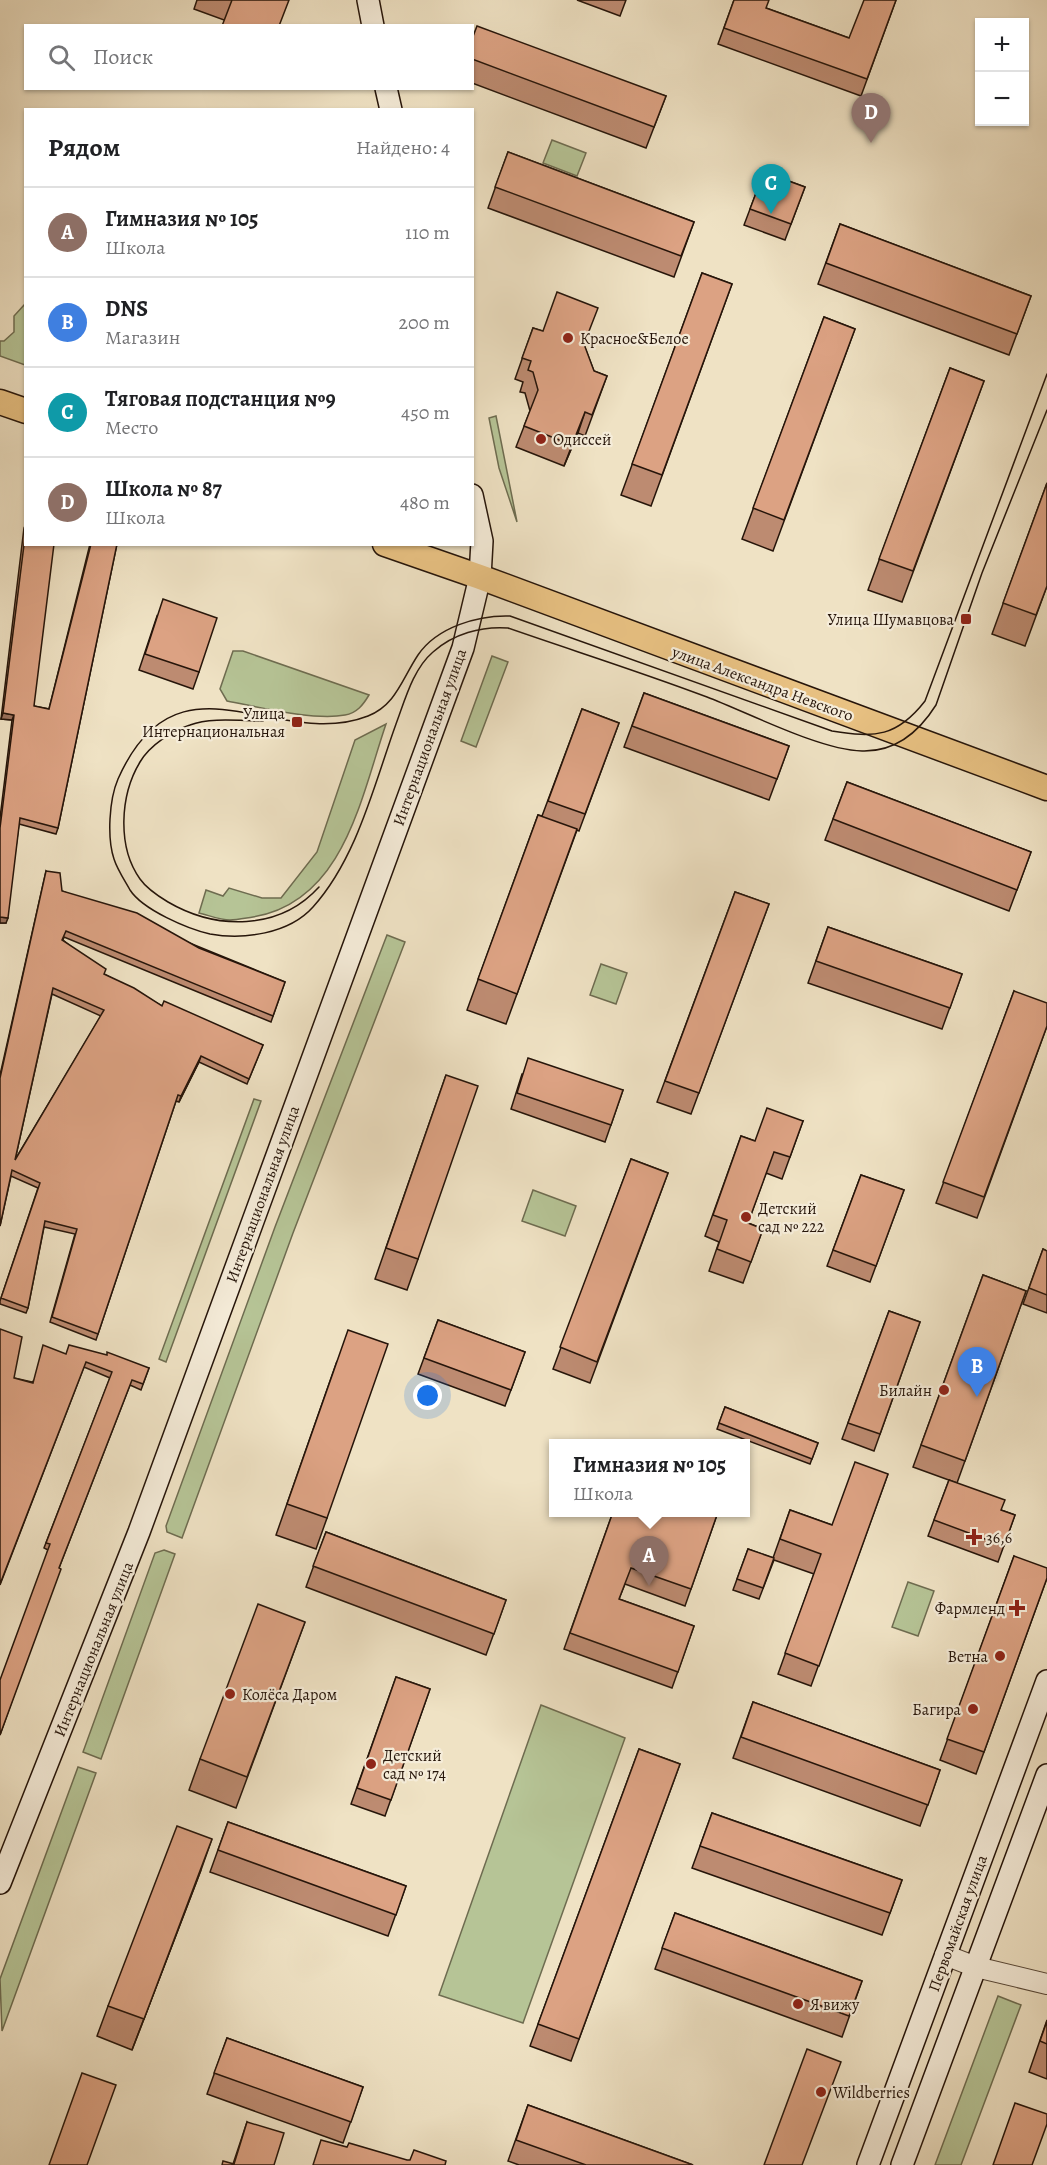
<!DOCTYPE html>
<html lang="ru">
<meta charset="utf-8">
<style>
body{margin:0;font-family:Alegreya,serif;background:#f6f6f6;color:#202124}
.controls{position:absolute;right:18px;top:18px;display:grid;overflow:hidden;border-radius:0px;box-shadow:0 2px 4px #0004}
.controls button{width:54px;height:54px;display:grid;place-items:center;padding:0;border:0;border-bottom:2px solid #e0e0e0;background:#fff;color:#202124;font:30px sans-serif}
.you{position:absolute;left:428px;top:1396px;width:21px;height:21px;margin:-15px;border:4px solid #fff;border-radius:50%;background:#1a73e8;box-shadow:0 0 0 9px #1a73e833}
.badge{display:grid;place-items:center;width:39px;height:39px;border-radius:50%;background:#111827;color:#fff;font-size:20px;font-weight:700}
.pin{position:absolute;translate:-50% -50px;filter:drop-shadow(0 2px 3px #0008)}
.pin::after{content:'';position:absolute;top:32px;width:21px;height:18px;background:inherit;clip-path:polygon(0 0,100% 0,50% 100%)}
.popup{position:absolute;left:549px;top:1439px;width:201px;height:78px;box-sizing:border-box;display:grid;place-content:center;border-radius:0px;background:#fff;filter:drop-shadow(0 2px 4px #0005);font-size:20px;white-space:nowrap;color:#757577}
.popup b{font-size:22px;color:#202124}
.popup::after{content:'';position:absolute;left:50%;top:100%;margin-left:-12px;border:12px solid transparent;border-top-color:#fff}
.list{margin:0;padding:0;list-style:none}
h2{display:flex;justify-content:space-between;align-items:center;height:78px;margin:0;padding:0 24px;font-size:26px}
h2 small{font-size:20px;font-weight:400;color:#757577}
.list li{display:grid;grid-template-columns:39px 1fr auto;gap:18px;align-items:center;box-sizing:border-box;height:90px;padding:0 24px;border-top:2px solid #e0e0e0}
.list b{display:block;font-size:22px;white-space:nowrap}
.list p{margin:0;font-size:20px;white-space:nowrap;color:#757577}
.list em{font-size:20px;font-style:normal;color:#757577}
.icon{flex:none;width:33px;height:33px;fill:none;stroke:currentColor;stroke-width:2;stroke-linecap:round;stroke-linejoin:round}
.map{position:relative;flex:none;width:1047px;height:2165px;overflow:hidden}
.search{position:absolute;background:#fff;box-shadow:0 2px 4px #0004;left:24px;top:24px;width:450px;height:66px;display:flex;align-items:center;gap:15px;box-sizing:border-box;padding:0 21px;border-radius:0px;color:#757577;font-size:22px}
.panel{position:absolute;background:#fff;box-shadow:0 2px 4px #0004;left:24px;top:108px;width:450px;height:438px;border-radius:0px}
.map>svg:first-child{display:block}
.green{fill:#b6c496;stroke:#6e6c50;stroke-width:1.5}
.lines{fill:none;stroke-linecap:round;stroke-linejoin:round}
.tertiary-casing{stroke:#584838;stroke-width:22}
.secondary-casing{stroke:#26150a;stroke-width:24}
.primary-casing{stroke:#26150a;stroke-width:27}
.tertiary{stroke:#f5ecd9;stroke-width:20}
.secondary{stroke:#f5ecd9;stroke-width:21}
.primary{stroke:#e8c182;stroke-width:24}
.tram{stroke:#26150a;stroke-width:1.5}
.wall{fill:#bd8b71;stroke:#26150a;stroke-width:1.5;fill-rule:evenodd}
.shaded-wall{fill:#9a715c;stroke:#26150a;stroke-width:1.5}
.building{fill:#dca283;stroke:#26150a;stroke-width:1.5;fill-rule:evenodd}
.poi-dot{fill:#8f2418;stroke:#f5ecd9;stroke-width:2}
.labels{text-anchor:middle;stroke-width:4.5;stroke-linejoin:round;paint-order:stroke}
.poi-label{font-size:16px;fill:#26150a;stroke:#f5ecd9;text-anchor:start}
.street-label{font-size:16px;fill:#26150a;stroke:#f5ecd9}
</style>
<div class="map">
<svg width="1047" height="2165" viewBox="0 0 1047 2165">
<rect width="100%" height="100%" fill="#efe2c4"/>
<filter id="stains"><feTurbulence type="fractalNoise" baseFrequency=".00333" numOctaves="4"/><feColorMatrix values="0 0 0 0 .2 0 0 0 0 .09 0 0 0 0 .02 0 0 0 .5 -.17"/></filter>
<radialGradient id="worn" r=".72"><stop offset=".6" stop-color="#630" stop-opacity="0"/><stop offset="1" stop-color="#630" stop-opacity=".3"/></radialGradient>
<g class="green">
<path d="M552,140L586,153L577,176L543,163Z"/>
<path d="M25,304V365L0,356V341H4L14,332V316Z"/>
<path d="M496,416L517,522L499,468L489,418Z"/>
<path d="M233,651H243L369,695C363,705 357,713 345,715C314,721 259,707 227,701L220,689Z"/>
<path d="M492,656L508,662L476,747L461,741Z"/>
<path d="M386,724C361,797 344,902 253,917C246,918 237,920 230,920C220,920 208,915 199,913L206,890L223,896L229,888L262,898H281L317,852L355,740Z"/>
<path d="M387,935L405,942L293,1233L182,1538L167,1532L166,1526L275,1227Z"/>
<path d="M601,964L627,973L616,1004L590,995Z"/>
<path d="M254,1099L261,1101L166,1362L159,1359Z"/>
<path d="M533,1190L576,1206L565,1236L522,1221Z"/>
<path d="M164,1550L175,1554L101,1759L83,1752L155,1553Z"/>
<path d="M908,1582L934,1591L918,1636L892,1627Z"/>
<path d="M541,1705L625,1738L523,2023L439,1995Z"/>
<path d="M78,1767L96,1773L2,2031L0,1979Z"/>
<path d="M998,1996L1021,2005L961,2165H935Z"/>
</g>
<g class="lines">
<defs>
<path id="tertiary" d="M945,1955L976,1967L1047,1984"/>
<g id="secondary">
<path d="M368,0L373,26"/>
<path d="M386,88L391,110"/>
<path d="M0,1883L139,1532L463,648L480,577L482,541L472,495"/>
<path d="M868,2165L1047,1681"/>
<path d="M902,2165L1047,1775"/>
</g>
<g id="primary">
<path d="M0,402L26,411"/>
<path d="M385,544L480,577L1047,788"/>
</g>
</defs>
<use href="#tertiary" class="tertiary-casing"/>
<use href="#secondary" class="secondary-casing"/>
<use href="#primary" class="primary-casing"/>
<use href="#tertiary" class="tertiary"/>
<use href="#secondary" class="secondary"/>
<use href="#primary" class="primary"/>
<g class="tram">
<path d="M1047,374L925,701C897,737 875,738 832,731L510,616C478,615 437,627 418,655C402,679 396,705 368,716C276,752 178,644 118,779C109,800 107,838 114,859C117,869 125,881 130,890C143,910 188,929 210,934C243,940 289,934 313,907C357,858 374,785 396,724C405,700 413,669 433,652C453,634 481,626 508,628C574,651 641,672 707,697C749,713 820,750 862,751C895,752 919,732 936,705L982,573L1047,410"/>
<path d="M263,721C241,721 211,717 190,725C172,731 150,745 140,762C120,795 117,847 140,879C147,889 158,896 168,902C216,930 279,931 319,887"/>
</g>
</g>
<g class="wall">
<path d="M197,0H289L224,20L194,9Z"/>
<path d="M577,0H626L620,16Z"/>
<path d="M734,0L766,8L849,38L896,0L861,96L718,44Z"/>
<path d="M472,39L666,96L646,148L472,83Z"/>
<path d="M508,152L694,222L674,277L488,208Z"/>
<path d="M764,172L805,187L785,240L744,225Z"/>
<path d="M840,224L1031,296L1009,355L818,284Z"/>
<path d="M702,273L732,284L651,506L621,495Z"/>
<path d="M824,317L855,329L773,551L742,539Z"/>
<path d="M533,328L584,345L594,371L607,376L585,436L578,433L564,466L516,447L530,411L525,393L520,392L523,382L515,379Z"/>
<path d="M950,368L984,381L902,602L868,590Z"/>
<path d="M1047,483V586L1025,646L992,634Z"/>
<path d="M26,524V544L34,706L49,709L90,544H117L58,828L56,834L19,824L6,923H0V818L12,720L1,719L24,528Z"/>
<path d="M157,616L199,672L193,689L139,670Z"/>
<path d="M644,693L789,746L769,800L624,747Z"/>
<path d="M582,709L619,723L579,831L577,830L506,1024L467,1010L538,815L542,816Z"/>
<path d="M847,782L1031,852L1009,911L825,840Z"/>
<path d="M46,871L62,891L285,982L271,1022L64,937L63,940L104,974L162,1006L263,1045L247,1084L199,1062L179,1102L176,1101L96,1340L50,1322L75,1234L44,1227L28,1308L26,1313L0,1304V1301L38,1188L11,1176L0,1226V1075ZM52,994L101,1016L15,1160Z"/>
<path d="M735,892L769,904L691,1114L657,1102Z"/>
<path d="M828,927L962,974L942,1029L808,983Z"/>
<path d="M1014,991L1047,1026L977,1218L936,1203Z"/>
<path d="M522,1074L623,1090L605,1142L511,1109Z"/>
<path d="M446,1075L418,1259L407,1290L375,1279Z"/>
<path d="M803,1121L782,1179L766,1173L748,1223L763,1229L743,1283L709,1271L719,1242L705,1236L741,1136L755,1141Z"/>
<path d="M631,1159L668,1173L590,1383L553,1369Z"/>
<path d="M861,1175L904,1190L870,1282L827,1266Z"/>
<path d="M1043,1249L1047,1251V1313L1023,1304Z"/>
<path d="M983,1275L1026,1291L957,1483L913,1467Z"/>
<path d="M889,1311L920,1322L874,1451L842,1439Z"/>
<path d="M438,1320L525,1352L505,1406L418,1374Z"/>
<path d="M66,1354L149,1368L141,1390L130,1385L59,1568L0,1735L48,1550L44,1548L110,1378L84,1367L0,1585L14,1378L32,1382Z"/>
<path d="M337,1361L327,1518L316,1549L276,1535Z"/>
<path d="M725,1407L818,1443L810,1464L717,1429Z"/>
<path d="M888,1474L811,1686L778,1674L814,1574L774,1560L759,1599L733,1590L748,1549L773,1558L790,1510L832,1525Z"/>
<path d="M949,1480L1001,1510L1015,1515L998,1562L928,1536Z"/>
<path d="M613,1512H718L685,1606L625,1584L619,1599L694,1626L672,1688L564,1649Z"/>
<path d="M326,1532L506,1600L486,1655L306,1587Z"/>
<path d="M1014,1556L1047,1578L976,1774L940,1760Z"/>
<path d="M305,1622L236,1808L189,1790L200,1759Z"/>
<path d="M396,1677L430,1689L385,1816L351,1804Z"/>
<path d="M753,1702L940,1770L920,1826L733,1758Z"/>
<path d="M639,1749L680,1764L571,2061L530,2046Z"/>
<path d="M712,1813L902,1880L882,1935L692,1868Z"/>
<path d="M228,1822L406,1886L388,1936L210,1872Z"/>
<path d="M201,1870L132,2050L97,2036L108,2006Z"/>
<path d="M675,1913L862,1981L842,2037L655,1969Z"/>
<path d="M1047,2020V2079L1029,2072Z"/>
<path d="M227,2038L363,2087L343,2143L207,2094Z"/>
<path d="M528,2105L693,2165H519L508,2161Z"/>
<path d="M247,2122L274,2165L233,2164Z"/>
</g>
<g class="shaded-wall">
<path d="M585,412L578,433L564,466L572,445Z"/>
<path d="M3,713L14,715L12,720L1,719Z"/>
<path d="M0,917L8,918L6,923H0Z"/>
<path d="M201,1056L199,1062L179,1102L181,1096Z"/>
<path d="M212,1839L201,1870L132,2050L144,2019Z"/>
</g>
<g class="building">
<path d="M232,0H289L279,26H222Z"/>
<path d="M734,0H769L766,8L849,38L864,0H896L867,79L724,28Z"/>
<path d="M477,26L666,96L654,127L472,59V39Z"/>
<path d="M508,152L694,222L681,256L495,187Z"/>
<path d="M764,172L805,187L791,224L750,209Z"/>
<path d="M840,224L1031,296L1017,334L826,263Z"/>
<path d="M702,273L732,284L662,475L632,464Z"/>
<path d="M557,292L598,308L584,344L594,371L607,376L592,415L585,412L572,445L524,426L538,390L533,372L528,370L531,361L522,358L533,328L543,331Z"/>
<path d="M824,317L855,329L784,520L753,508Z"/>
<path d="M950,368L984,381L913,571L879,559Z"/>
<path d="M1047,483V586L1036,615L1003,603Z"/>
<path d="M26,529V544H54L34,706L49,709L91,544H117L58,828L20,818L8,918L0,917V828L14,715L3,713Z"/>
<path d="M163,599L217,618L199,672L145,654Z"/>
<path d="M644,693L789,746L777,779L632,726Z"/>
<path d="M582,709L619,723L585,814L548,801Z"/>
<path d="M847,782L1031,852L1017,890L833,819Z"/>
<path d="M538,815L577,829L517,994L478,979Z"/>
<path d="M46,871L60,873L62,891L137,913L199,948L285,982L273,1016L66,931L62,940L106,969L104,974L134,988L162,1006L164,1001L263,1045L249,1079L201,1056L181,1096L178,1095L98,1334L52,1317L77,1229L45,1221L28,1308L1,1298L40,1183L12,1170L0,1226V1078ZM53,988L104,1010L15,1160Z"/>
<path d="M735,892L769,904L699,1093L665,1081Z"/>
<path d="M828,927L962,974L950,1008L816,961Z"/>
<path d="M1014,991L1047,1003V1026L984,1197L943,1182Z"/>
<path d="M528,1058L623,1090L611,1125L517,1093Z"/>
<path d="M446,1075L478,1086L418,1259L386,1248Z"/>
<path d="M767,1108L803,1121L790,1157L774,1152L748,1223L763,1229L751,1262L717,1249L727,1220L713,1215L741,1136L755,1141Z"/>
<path d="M631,1159L668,1173L597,1362L560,1347Z"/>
<path d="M861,1175L904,1190L876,1266L833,1250Z"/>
<path d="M1043,1249L1047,1251V1295L1029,1288Z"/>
<path d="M983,1275L1026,1291L965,1461L921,1445Z"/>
<path d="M889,1311L920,1322L880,1434L848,1423Z"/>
<path d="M438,1320L525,1352L511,1390L424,1358Z"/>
<path d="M0,1329L22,1337L14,1378L33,1383L43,1345L66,1354L69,1345L107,1355V1352L149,1368L143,1384L132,1380L59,1568L61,1569L0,1735V1680L50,1544L46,1543L112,1372L86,1362L0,1584Z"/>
<path d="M348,1330L388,1344L327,1518L287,1504Z"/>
<path d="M725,1407L818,1443L812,1459L719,1423Z"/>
<path d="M855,1462L888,1474L819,1666L785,1653L821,1554L780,1539L790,1510L832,1525Z"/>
<path d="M949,1480L1005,1500L1001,1510L1015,1515L1004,1546L934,1520Z"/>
<path d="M613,1512H718L691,1589L631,1568L619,1599L694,1626L678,1672L570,1633Z"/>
<path d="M326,1532L506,1600L494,1634L313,1566Z"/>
<path d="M748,1549L774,1558L763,1588L737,1579Z"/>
<path d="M1014,1556L1047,1568V1578L984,1752L947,1739Z"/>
<path d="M258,1604L305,1622L247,1777L200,1759Z"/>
<path d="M396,1677L430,1689L391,1800L357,1788Z"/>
<path d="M753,1702L940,1770L928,1805L741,1737Z"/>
<path d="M639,1749L680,1764L579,2039L538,2024Z"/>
<path d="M712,1813L902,1880L890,1913L700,1846Z"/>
<path d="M228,1822L406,1886L396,1915L218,1850Z"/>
<path d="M177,1826L212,1839L144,2019L108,2006Z"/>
<path d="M675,1913L862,1981L849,2016L662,1948Z"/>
<path d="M1047,2021V2044L1040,2041Z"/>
<path d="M227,2038L363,2087L351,2122L214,2073Z"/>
<path d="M807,2049L841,2062L802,2165H764Z"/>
<path d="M82,2073L116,2085L87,2165H49Z"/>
<path d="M1015,2103L1047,2114V2124L1032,2165H993Z"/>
<path d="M528,2105L693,2165H586L516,2140Z"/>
<path d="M247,2122L284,2133L274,2165H222L223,2161L234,2164Z"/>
<path d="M321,2140L347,2147L349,2143L407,2160H410L414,2150L446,2161L445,2165H313Z"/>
</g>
<g class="poi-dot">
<circle cx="568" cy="338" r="6"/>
<circle cx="541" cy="439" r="6"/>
<rect x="960" y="613" width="12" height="12" rx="3"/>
<rect x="291" y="716" width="12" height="12" rx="3"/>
<circle cx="746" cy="1217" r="6"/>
<circle cx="944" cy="1390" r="6"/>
<path d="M971 1528h6v6h6v6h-6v6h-6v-6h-6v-6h6z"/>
<path d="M1014 1599h6v6h6v6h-6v6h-6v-6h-6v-6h6z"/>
<circle cx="1000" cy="1656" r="6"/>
<circle cx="230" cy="1694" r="6"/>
<circle cx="973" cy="1709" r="6"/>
<circle cx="371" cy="1764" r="6"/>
<circle cx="798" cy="2004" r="6"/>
<circle cx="821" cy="2092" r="6"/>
</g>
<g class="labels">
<g class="poi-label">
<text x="580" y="344">Красное&amp;Белое</text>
<text x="553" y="445">Одиссей</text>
<text x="954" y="625" text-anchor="end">Улица Шумавцова</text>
<text x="285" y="719" text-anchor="end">Улица<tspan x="285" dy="18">Интернациональная</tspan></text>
<text x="758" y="1214">Детский<tspan x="758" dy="18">сад № 222</tspan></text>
<text x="932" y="1396" text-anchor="end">Билайн</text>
<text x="986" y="1543">36,6</text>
<text x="1005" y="1614" text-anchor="end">Фармленд</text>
<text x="988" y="1662" text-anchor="end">Ветна</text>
<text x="242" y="1700">Колёса Даром</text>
<text x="961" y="1715" text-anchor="end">Багира</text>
<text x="383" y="1761">Детский<tspan x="383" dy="18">сад № 174</tspan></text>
<text x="810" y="2010">Я вижу</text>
<text x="833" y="2098">Wildberries</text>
</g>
<g class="street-label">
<text transform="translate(763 683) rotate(20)" y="6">улица Александра Невского</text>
<text transform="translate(429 737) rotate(-70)" y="6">Интернациональная улица</text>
<text transform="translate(262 1194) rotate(-70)" y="6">Интернациональная улица</text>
<text transform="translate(93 1649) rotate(-68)" y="6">Интернациональная улица</text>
<text transform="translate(957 1923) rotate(-70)" y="6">Первомайская улица</text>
</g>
</g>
<rect width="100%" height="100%" filter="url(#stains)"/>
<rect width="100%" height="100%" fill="url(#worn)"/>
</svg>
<div class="controls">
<button>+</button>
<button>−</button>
</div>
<div class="you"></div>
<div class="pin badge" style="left:649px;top:1586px;background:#8d6e63">A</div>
<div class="popup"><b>Гимназия № 105</b>Школа</div>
<div class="pin badge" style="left:977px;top:1397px;background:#3f7fe0">B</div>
<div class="pin badge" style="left:771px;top:214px;background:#0f9aa8">C</div>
<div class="pin badge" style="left:871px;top:143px;background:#8d6e63">D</div>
<div class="search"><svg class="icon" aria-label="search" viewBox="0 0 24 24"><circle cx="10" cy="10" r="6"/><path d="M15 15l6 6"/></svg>Поиск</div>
<section class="panel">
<h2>Рядом<small>Найдено: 4</small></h2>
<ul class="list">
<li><span class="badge" style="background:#8d6e63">A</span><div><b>Гимназия № 105</b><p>Школа</p></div><em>110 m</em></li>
<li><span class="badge" style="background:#3f7fe0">B</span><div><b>DNS</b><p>Магазин</p></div><em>200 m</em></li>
<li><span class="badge" style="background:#0f9aa8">C</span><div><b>Тяговая подстанция №9</b><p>Место</p></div><em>450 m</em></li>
<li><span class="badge" style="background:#8d6e63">D</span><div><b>Школа № 87</b><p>Школа</p></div><em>480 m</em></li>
</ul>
</section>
</div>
